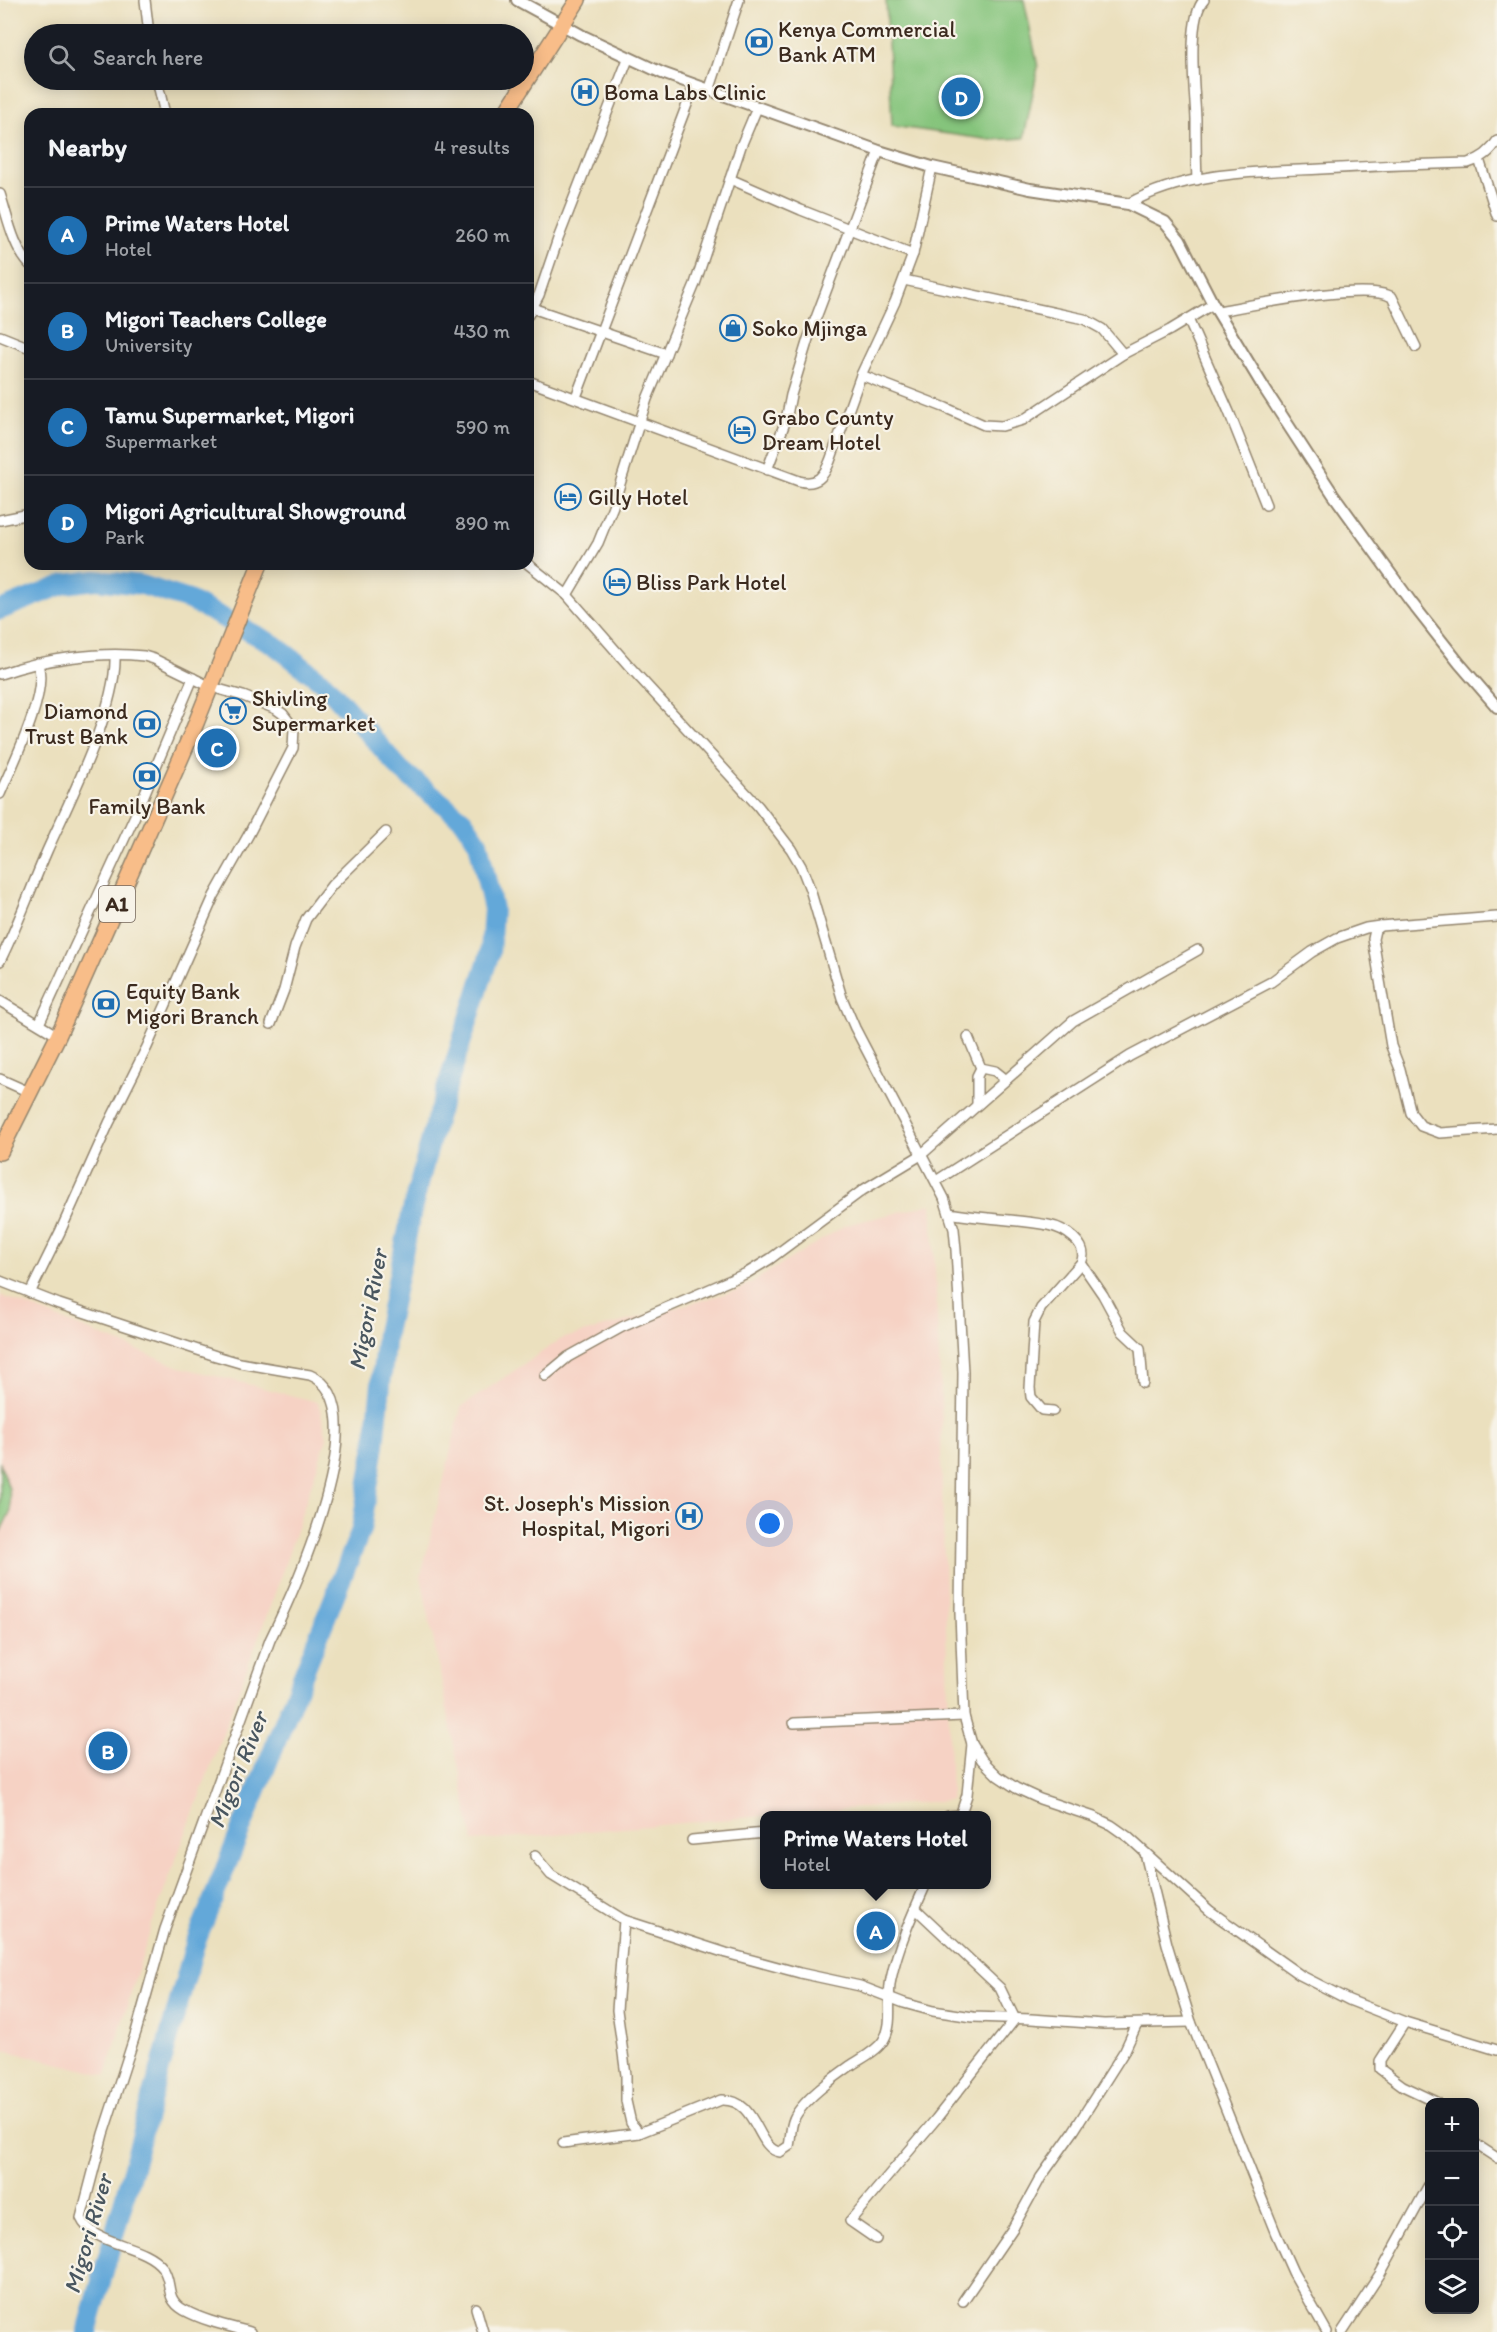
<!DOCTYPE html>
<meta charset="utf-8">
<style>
body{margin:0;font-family:Itim,sans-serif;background:#242831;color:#f1f3f6}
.controls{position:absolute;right:18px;bottom:18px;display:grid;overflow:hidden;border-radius:12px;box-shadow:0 3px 15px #0003}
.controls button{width:54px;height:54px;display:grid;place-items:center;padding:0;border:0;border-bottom:2px solid #363941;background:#171b24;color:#f1f3f6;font:30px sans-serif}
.you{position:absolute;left:770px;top:1524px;width:21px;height:21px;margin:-15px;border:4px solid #fff;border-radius:50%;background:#1a73e8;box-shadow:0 0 0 9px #1a73e833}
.badge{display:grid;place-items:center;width:39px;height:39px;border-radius:50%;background:#1f6fb2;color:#fff;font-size:20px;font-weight:700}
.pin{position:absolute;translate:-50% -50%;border:3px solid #fff;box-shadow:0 2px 6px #0006}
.popup{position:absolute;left:760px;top:1811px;width:231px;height:78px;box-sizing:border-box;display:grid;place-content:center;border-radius:12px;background:#171b24;filter:drop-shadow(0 2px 4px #0005);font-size:20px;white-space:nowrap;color:#9ea1a6}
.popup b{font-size:22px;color:#f1f3f6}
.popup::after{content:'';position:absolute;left:50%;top:100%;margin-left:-12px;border:12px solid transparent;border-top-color:#171b24}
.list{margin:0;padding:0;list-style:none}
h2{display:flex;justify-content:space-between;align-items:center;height:78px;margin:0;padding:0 24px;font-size:26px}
h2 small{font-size:20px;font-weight:400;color:#9ea1a6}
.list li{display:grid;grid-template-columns:39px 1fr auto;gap:18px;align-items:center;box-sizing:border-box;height:96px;padding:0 24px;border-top:2px solid #363941}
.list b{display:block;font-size:22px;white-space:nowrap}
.list p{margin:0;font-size:20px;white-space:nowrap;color:#9ea1a6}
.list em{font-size:20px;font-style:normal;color:#9ea1a6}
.icon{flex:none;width:33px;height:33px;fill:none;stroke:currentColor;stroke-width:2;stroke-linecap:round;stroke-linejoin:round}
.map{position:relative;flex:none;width:1497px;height:2332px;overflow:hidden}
.search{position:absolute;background:#171b24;box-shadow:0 3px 15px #0003;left:24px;top:24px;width:510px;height:66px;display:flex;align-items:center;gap:15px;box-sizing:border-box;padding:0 21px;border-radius:33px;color:#9ea1a6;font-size:22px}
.panel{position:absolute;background:#171b24;box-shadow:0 3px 15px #0003;left:24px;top:108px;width:510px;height:462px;border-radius:18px}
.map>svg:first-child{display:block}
.built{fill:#f6d2c4}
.green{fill:#85c47c;stroke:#60774d;stroke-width:1.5}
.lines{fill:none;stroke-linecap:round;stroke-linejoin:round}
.river{stroke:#64a8d9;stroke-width:20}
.minor-casing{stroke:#93856e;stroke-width:12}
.tertiary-casing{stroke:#93856e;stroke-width:14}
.trunk-casing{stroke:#93856e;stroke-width:18}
.minor{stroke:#fff;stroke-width:9}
.tertiary{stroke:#fff;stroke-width:10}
.trunk{stroke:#f8bd89;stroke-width:15}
.labels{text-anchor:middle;stroke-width:4.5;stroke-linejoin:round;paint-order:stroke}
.shield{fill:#f7f3e8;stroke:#73665b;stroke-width:1.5}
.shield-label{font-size:21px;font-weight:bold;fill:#3b2a1e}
.poi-label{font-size:22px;fill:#3b2a1e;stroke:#f7f3e8;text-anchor:start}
.water-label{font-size:24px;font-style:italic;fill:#49565f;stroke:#f7f3e8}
</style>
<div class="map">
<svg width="1497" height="2332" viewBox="0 0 1497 2332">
<rect width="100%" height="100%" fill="#f7f3e8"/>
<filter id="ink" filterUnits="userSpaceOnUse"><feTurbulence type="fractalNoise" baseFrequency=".0167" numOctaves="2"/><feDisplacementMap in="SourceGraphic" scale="12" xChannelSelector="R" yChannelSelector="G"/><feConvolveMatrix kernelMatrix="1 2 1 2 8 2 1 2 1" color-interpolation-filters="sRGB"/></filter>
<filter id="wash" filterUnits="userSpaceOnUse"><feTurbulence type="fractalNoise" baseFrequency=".008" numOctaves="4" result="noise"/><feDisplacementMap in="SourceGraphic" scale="24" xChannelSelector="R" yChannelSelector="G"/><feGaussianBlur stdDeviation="1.35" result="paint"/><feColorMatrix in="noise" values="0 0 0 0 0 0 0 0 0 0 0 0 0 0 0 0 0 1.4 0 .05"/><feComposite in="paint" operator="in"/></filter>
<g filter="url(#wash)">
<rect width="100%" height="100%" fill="#ebe0be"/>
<g class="built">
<path d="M932,1204L942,1422L941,1455L951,1800L473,1841L421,1576L461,1407L561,1339L739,1290L846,1225Z"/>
<path d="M0,1295L180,1367L318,1402L327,1437L279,1582L153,1921L106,2075L0,2049Z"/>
</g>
<g class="green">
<path d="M886,0H1024L1038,67L1024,138L991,140L892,126Z"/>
<path d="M0,1462L9,1489L11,1510L0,1533Z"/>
</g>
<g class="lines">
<path class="river" d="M0,610L65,584L96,580L142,585L189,600L273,644L325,684L401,770L463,820L478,842L493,909L490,953L435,1124L413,1206L386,1333L375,1445L361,1530L195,1944L87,2332"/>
</g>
</g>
<g filter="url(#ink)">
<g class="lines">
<defs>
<g id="minor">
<path d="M145,0L149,34"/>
<path d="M157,80L165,114"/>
<path d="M709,91L739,0"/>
<path d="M1479,159L1497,216"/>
<path d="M730,179L801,210L913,254"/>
<path d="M1197,180C1196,160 1196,139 1196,119C1195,93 1186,19 1204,0"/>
<path d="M0,194C8,218 13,247 30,265"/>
<path d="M1128,204C1187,171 1256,172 1321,169C1370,166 1419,164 1468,163C1481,159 1490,153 1497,141"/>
<path d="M904,280L1084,319L1102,329L1123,354"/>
<path d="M529,307L666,354"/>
<path d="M1219,311C1252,305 1366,282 1392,297L1416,347"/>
<path d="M528,315L539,295L558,239L628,59"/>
<path d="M1188,319L1229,412L1266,505"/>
<path d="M0,336L30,348"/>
<path d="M861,375L946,408L984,425L1002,426L1023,420L1123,354L1170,330L1213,304"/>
<path d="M528,381L799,481C817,486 824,476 830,461L861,375L895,302L913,254L932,167"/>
<path d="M576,397L694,86"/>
<path d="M767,470L786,420L791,395L808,339L879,151"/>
<path d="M0,520L30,514"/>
<path d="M528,564L567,595L630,667L758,806L791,849L801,866L810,889L842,998L855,1028L944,1198L954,1229L956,1250L963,1372L960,1613L964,1716L972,1744L982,1760L998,1776L1016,1788L1040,1799L1094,1817L1111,1825L1128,1837L1210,1911L1300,1975L1349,2000L1405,2022L1497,2050"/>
<path d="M567,595L598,543L613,506L647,399L695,284L741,146L757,108"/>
<path d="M0,674C43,659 99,651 144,656L154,659L211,687L243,696L276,709L283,714L294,728L293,748L249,834L214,896L147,1047L109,1123L60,1232L30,1293"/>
<path d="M0,794C11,768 51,689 37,663"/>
<path d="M1497,917L1380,926L1375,930L1373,939L1391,1046L1400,1069L1411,1113L1421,1126L1440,1133L1497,1129"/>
<path d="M0,961C18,925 31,888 47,851C69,802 117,708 115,656"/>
<path d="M0,1001L58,1036"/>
<path d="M39,1024L139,807L193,678"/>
<path d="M271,1024L284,990L295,947L306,919L332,885L386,832"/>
<path d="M968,1037L981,1068L977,1076V1104"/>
<path d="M981,1068L995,1071L1005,1079"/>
<path d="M0,1079L29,1092"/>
<path d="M936,1181L1130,1056L1271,982L1312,952L1337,938L1366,928L1380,926"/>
<path d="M949,1213C982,1219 1016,1219 1048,1225C1064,1228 1090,1244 1081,1263L1041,1308L1034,1322L1030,1388L1031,1397L1042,1410L1053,1411"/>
<path d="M1081,1263L1103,1295L1123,1332L1140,1348L1143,1383"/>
<path d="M0,1281L59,1304L216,1356L240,1363L310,1375C381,1403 293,1593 270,1640L165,1929L136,2032L103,2134L81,2218C93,2246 143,2243 162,2267C174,2283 163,2298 184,2310C204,2321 228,2326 250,2332"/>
<path d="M545,1376L568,1357L622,1327L747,1273L770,1259L863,1190L921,1155L1073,1021L1198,950"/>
<path d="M794,1723L964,1716"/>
<path d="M948,1816L960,1815"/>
<path d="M960,1816L967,1795L972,1744"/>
<path d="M692,1840L765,1833"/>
<path d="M1145,1853L1167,1944L1191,2022L1276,2234L1293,2272L1327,2332"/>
<path d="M535,1856L551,1875L624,1920L726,1953L800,1973L860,1986L904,2003L933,2011L973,2017L1031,2019L1104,2024L1191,2022"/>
<path d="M624,1920L617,2010L626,2075V2101L631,2123L639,2133L721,2100C758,2098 756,2149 780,2152L789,2146C791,2138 790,2128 794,2119C801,2102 834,2077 850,2066C860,2059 876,2052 883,2041C895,2023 886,1999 891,1979C898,1946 912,1915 926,1884"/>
<path d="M1405,2022L1380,2061V2069L1403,2086L1437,2102"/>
<path d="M563,2143L639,2133"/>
<path d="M1474,2143L1497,2158"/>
<path d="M876,2239L850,2221L936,2119L1015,2019L1000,1988L916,1909"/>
<path d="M963,2301L1013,2228L1041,2177L1073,2132L1125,2050L1137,2024"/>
<path d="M476,2308L483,2332"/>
<path d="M1342,2332L1380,2274L1430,2183"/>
</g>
<path id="tertiary" d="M517,0L581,35L662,73L879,151L932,167L1030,189L1128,204L1165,222L1180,240L1213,304L1264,388L1333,494L1411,602L1459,663L1497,707"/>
<g id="trunk">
<path d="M505,114L578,0"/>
<path d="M0,1152L58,1036L111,917L194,728L260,564"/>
</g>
</defs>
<use href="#minor" class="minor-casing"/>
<use href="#tertiary" class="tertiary-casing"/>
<use href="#trunk" class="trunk-casing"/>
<use href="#minor" class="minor"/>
<use href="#tertiary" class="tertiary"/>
<use href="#trunk" class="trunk"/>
</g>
</g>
<defs>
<symbol id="bank-ring" viewBox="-11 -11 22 22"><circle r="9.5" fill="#f7f3e8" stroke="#1f6fb2" stroke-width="1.5"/><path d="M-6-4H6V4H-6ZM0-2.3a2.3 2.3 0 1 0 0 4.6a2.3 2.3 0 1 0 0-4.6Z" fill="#1f6fb2"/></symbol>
<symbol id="hospital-ring" viewBox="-11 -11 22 22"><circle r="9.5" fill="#f7f3e8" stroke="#1f6fb2" stroke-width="1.5"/><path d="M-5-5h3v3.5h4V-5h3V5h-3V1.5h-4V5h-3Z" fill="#1f6fb2"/></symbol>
<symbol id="shop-ring" viewBox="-11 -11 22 22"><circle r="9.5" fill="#f7f3e8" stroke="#1f6fb2" stroke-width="1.5"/><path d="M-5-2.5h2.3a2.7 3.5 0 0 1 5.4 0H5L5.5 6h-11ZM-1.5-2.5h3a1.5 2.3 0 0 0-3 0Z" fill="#1f6fb2"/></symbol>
<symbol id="hotel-ring" viewBox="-11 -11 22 22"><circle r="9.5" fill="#f7f3e8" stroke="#1f6fb2" stroke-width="1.5"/><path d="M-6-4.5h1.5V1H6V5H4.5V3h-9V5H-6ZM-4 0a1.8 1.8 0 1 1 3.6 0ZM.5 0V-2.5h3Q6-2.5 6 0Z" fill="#1f6fb2"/></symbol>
<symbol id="supermarket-ring" viewBox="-11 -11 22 22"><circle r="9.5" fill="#f7f3e8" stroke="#1f6fb2" stroke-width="1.5"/><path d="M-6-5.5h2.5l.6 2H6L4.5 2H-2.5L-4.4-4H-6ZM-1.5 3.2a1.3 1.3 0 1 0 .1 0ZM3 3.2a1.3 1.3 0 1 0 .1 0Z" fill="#1f6fb2"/></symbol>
</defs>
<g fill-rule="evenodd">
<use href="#bank-ring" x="744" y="27" width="30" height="30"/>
<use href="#hospital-ring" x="570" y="77" width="30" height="30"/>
<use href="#shop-ring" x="718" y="313" width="30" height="30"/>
<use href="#hotel-ring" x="727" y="415" width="30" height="30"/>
<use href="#hotel-ring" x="553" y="482" width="30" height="30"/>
<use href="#hotel-ring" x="602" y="567" width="30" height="30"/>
<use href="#supermarket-ring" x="218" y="696" width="30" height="30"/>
<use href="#bank-ring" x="132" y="709" width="30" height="30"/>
<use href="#bank-ring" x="132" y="761" width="30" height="30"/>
<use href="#bank-ring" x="91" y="989" width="30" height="30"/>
<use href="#hospital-ring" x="674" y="1501" width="30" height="30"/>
</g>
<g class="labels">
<rect class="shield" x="99" y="886" width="36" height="36" rx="4.5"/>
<g class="shield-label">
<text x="117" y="911">A1</text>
</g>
<g class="poi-label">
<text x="778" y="37">Kenya Commercial<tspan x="778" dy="25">Bank ATM</tspan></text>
<text x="604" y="100">Boma Labs Clinic</text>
<text x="752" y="336">Soko Mjinga</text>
<text x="762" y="425">Grabo County<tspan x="762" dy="25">Dream Hotel</tspan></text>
<text x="588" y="505">Gilly Hotel</text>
<text x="636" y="590">Bliss Park Hotel</text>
<text x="252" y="706">Shivling<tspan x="252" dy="25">Supermarket</tspan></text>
<text x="128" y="719" text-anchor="end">Diamond<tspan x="128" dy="25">Trust Bank</tspan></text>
<text x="147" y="814" text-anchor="middle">Family Bank</text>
<text x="126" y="999">Equity Bank<tspan x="126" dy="25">Migori Branch</tspan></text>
<text x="670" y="1511" text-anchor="end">St. Joseph's Mission<tspan x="670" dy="25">Hospital, Migori</tspan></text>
</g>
<g class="water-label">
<text transform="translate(368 1310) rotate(-79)" y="8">Migori River</text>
<text transform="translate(238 1770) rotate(-68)" y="8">Migori River</text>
<text transform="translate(88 2234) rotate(-74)" y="8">Migori River</text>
</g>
</g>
</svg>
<div class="controls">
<button>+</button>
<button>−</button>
<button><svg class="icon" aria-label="locate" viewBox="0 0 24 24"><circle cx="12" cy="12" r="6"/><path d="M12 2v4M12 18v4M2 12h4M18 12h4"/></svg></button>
<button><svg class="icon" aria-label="layers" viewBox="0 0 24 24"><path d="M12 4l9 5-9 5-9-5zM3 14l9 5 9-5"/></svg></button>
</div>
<div class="you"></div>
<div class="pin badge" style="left:876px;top:1931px">A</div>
<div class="popup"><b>Prime Waters Hotel</b>Hotel</div>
<div class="pin badge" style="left:108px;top:1751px">B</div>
<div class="pin badge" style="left:217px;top:748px">C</div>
<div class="pin badge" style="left:961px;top:97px">D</div>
<div class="search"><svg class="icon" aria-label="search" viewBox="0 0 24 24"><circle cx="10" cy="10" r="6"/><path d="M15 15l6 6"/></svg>Search here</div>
<section class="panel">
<h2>Nearby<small>4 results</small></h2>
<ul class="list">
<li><span class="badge">A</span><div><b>Prime Waters Hotel</b><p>Hotel</p></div><em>260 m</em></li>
<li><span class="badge">B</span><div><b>Migori Teachers College</b><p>University</p></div><em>430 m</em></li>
<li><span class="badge">C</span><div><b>Tamu Supermarket, Migori</b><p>Supermarket</p></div><em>590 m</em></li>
<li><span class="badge">D</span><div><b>Migori Agricultural Showground</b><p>Park</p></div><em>890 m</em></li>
</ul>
</section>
</div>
